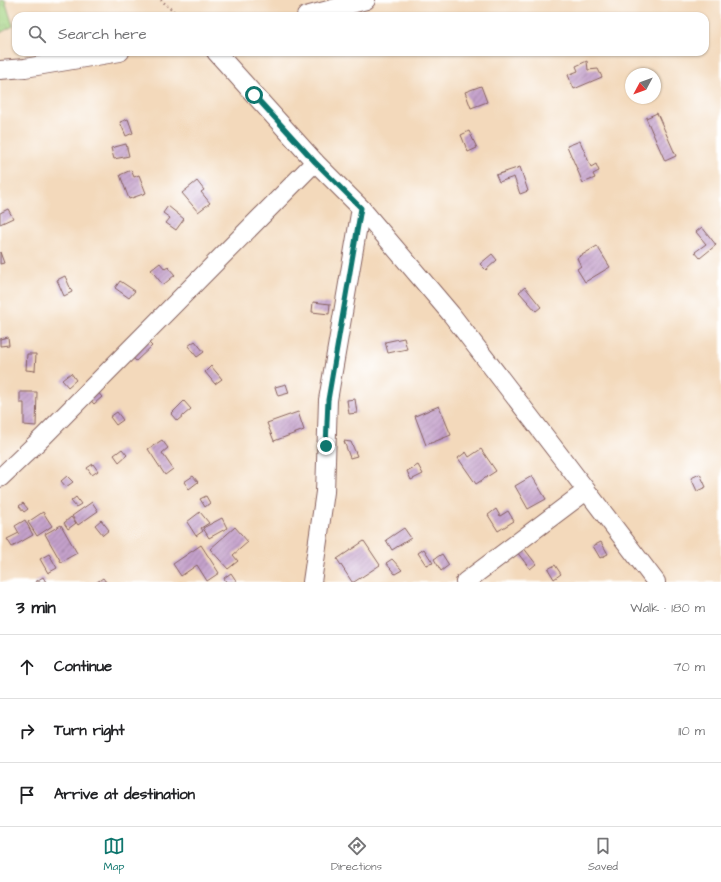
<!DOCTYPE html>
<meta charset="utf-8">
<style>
body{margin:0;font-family:"Architects Daughter",sans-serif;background:#f2f2f2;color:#202124}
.compass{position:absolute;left:625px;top:68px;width:36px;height:36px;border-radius:50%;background:#fff;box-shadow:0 1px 3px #0004;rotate:229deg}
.stop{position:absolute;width:12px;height:12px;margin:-9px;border:3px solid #0f766e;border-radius:50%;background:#fff}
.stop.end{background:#0f766e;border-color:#fff;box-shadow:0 1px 4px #0008}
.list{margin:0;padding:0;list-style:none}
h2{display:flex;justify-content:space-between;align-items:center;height:52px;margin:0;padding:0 16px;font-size:17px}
h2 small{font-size:13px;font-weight:400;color:#757577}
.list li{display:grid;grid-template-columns:26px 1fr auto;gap:12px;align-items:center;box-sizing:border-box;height:64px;padding:0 16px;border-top:1px solid #e0e0e0}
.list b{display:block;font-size:15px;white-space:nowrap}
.list em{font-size:13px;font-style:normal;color:#757577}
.icon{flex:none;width:22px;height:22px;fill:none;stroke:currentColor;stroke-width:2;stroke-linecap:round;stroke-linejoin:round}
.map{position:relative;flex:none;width:721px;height:582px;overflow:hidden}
.search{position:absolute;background:#fff;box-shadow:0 1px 3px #0004;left:12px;right:12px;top:12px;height:44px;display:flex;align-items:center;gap:10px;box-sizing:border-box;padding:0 14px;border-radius:12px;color:#757577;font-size:15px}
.sheet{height:244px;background:#fff}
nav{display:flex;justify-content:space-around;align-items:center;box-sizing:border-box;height:56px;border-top:1px solid #e0e0e0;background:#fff;font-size:11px;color:#757577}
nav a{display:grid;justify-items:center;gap:2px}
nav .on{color:#0f766e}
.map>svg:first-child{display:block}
.grass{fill:url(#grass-tufts);stroke:#767956}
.building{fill:url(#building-hatch)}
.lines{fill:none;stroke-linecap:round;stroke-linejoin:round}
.minor-casing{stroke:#85605d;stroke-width:20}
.path{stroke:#85605d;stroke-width:2.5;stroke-dasharray:1 3;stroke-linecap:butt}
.minor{stroke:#fff;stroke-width:18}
.route{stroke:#0f766e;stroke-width:5}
</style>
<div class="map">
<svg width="721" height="582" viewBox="0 0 721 582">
<defs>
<pattern id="grass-tufts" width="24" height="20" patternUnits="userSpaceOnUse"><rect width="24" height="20" fill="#a3d381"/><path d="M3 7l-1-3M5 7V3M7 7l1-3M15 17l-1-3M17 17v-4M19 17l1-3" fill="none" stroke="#8eb570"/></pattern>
<pattern id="building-hatch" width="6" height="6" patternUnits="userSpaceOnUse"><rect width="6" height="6" fill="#c4a1cb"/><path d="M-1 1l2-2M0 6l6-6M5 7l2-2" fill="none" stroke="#a183a5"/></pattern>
</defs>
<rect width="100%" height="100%" fill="#fff"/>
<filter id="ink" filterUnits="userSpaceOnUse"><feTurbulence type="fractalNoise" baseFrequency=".025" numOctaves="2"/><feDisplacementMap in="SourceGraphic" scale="8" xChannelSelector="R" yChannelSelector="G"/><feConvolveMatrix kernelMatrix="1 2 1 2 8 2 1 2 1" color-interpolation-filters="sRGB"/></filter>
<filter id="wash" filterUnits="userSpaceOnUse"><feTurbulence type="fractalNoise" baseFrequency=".012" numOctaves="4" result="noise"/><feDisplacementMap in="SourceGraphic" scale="16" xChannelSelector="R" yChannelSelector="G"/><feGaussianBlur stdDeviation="0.9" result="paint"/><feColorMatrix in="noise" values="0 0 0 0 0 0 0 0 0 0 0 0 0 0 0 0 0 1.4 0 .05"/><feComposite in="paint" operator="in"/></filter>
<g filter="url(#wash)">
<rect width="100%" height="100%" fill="#f3d9bb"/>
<path class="grass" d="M0,0H5L13,26L0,33Z"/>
<g id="blocks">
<g class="building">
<path d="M587,61L588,70L598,69L602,77L574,89L568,75L578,71L576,66Z"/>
<path d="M481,86L487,102L471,108L465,92Z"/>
<path d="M657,113L676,156L665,161L646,118Z"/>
<path d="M128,119L133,133L126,136L120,122Z"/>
<path d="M469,131L477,148L468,152L461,135Z"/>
<path d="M580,141L591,167L596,164L599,171L593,174L595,178L583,183L567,146Z"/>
<path d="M126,144L129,156L114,159L111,148Z"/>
<path d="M520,167L528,191L520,194L514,177L499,182L496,175Z"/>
<path d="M131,170L134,177L139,175L146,193L129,199L120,175Z"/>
<path d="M197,181L204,190L201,192L210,203L198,212L182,193Z"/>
<path d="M168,206L184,219L176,230L166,223L170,218L163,213Z"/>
<path d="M8,209L13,218L0,224V213Z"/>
<path d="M702,227L716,245L700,258L695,252L706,244L696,232Z"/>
<path d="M597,246L610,267L585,282L577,269L581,266L577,258Z"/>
<path d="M0,252L4,263L0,264Z"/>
<path d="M492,254L497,260L486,270L480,264Z"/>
<path d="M160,263L165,269L168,267L175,275L163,285L151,270Z"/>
<path d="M65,276L72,292L64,296L57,280Z"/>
<path d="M120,281L135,291L129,298L115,288Z"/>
<path d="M525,287L541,307L536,311L519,292Z"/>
<path d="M313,302L330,304L329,314L312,312Z"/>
<path d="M8,337L9,345L0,346V339Z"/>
<path d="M404,338L407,349L388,353L385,342Z"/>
<path d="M146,340L152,346L136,361L130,354Z"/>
<path d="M195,341L204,352L197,357L188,346Z"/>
<path d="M27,354H36L35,371L26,370Z"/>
<path d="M211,366L222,379L215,384L205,372Z"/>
<path d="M71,373L76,380L68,387L62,380Z"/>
<path d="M286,384L289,393L278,396L275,387Z"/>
<path d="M96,390L102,397L94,404L88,397Z"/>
<path d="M20,392H37L36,426L24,425V403H20Z"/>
<path d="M355,399L357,413L349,414L347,400Z"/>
<path d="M184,401L191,409L177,421L171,414Z"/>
<path d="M439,406L451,435L426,445L415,416Z"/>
<path d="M117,412L123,420L116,425L110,417Z"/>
<path d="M298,412L304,430L274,441L267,423Z"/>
<path d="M162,440L168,448L162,453L173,469L165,475L148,449Z"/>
<path d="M344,441L351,442L357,456L350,458Z"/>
<path d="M122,449L127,455L119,462L114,455Z"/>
<path d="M481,449L496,471L476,484L458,458L466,452L469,457Z"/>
<path d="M93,464L98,471L92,475L87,468Z"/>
<path d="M418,465L423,474L411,480L407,471Z"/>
<path d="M700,474L706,487L697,491L691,478Z"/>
<path d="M67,476L73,482L66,487L61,481Z"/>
<path d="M193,476L198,482L189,489L184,482Z"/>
<path d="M532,476L546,499L528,509L515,486Z"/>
<path d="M206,496L210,503L205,507L200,499Z"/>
<path d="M76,497L81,504L76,507L71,501Z"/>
<path d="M92,502L98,511L78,525L72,516Z"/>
<path d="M23,503L28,509L24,512L19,506Z"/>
<path d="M496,509L500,516L508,511L514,521L498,531L488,515Z"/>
<path d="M43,512L52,526L37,536L28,522Z"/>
<path d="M200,512L209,523L201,528L203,531L196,536L187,522Z"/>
<path d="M71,517L76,523L68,529L64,523Z"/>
<path d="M222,518L227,528L209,538L203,528Z"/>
<path d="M25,520L33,535L12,547L7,539L19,533L15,526Z"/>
<path d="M101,520L109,530L103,535L95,525Z"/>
<path d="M61,525L77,553L61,562L45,534Z"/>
<path d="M235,527L248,542L233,555L238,561L228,569L210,549Z"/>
<path d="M404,528L411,538L392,550L386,540Z"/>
<path d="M364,541L380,565L354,582H352L337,559Z"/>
<path d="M601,542L608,554L600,558L593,546Z"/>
<path d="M201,545L219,573L207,581L197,565L181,576L173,564Z"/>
<path d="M523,547L536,564L530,569L517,552Z"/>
<path d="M424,549L433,563L426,565L418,553Z"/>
<path d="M49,554L57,568L48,573L40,559Z"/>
<path d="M442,554L449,565L441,571L434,559Z"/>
<path d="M392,559L402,570L395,574L386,563Z"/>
<path d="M555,565L561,574L554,579L548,569Z"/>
<path d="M231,573L237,582H226L224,578Z"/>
<path d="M43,577L46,582H35Z"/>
<path d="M103,578L106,582H97Z"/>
</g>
</g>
</g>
<g filter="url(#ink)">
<use href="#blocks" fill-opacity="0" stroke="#85605d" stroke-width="1"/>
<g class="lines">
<defs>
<g id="minor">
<path d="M306,16L366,0"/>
<path d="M216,52L315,162L361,208L451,314L561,457L656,582"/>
<path d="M0,70L25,68L120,52"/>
<path d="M0,478L42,438L315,162"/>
<path d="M312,582L325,492L328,400L361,208"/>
<path d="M465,582L586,491"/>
</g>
</defs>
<use href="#minor" class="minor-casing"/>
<path class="path" d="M161,0L179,16"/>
<use href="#minor" class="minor"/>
</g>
</g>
<g class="lines" filter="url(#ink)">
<path class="route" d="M254,95L315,162L361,208L328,400L326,446"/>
</g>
</svg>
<svg class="compass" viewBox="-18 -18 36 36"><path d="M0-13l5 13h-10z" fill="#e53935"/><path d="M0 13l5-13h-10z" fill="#757577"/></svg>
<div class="stop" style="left:254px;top:95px"></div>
<div class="stop end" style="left:326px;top:446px"></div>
<div class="search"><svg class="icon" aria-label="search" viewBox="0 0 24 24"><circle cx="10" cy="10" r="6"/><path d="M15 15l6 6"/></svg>Search here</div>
</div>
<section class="sheet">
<h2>3 min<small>Walk · 180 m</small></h2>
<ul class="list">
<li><svg class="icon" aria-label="ahead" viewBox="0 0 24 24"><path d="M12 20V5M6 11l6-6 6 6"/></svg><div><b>Continue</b></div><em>70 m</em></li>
<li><svg class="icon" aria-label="right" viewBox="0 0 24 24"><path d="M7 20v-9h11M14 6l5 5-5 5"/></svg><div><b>Turn right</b></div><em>110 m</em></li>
<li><svg class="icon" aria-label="arrive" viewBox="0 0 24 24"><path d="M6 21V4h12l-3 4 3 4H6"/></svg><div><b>Arrive at destination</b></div></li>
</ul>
</section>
<nav>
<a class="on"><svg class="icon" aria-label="map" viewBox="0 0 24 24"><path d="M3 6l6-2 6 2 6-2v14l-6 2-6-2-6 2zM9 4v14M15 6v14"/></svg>Map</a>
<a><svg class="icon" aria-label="directions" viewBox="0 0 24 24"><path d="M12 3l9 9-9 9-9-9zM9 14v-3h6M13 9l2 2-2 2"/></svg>Directions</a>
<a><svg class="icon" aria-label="saved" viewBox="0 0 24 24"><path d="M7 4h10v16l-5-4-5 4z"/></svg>Saved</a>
</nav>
